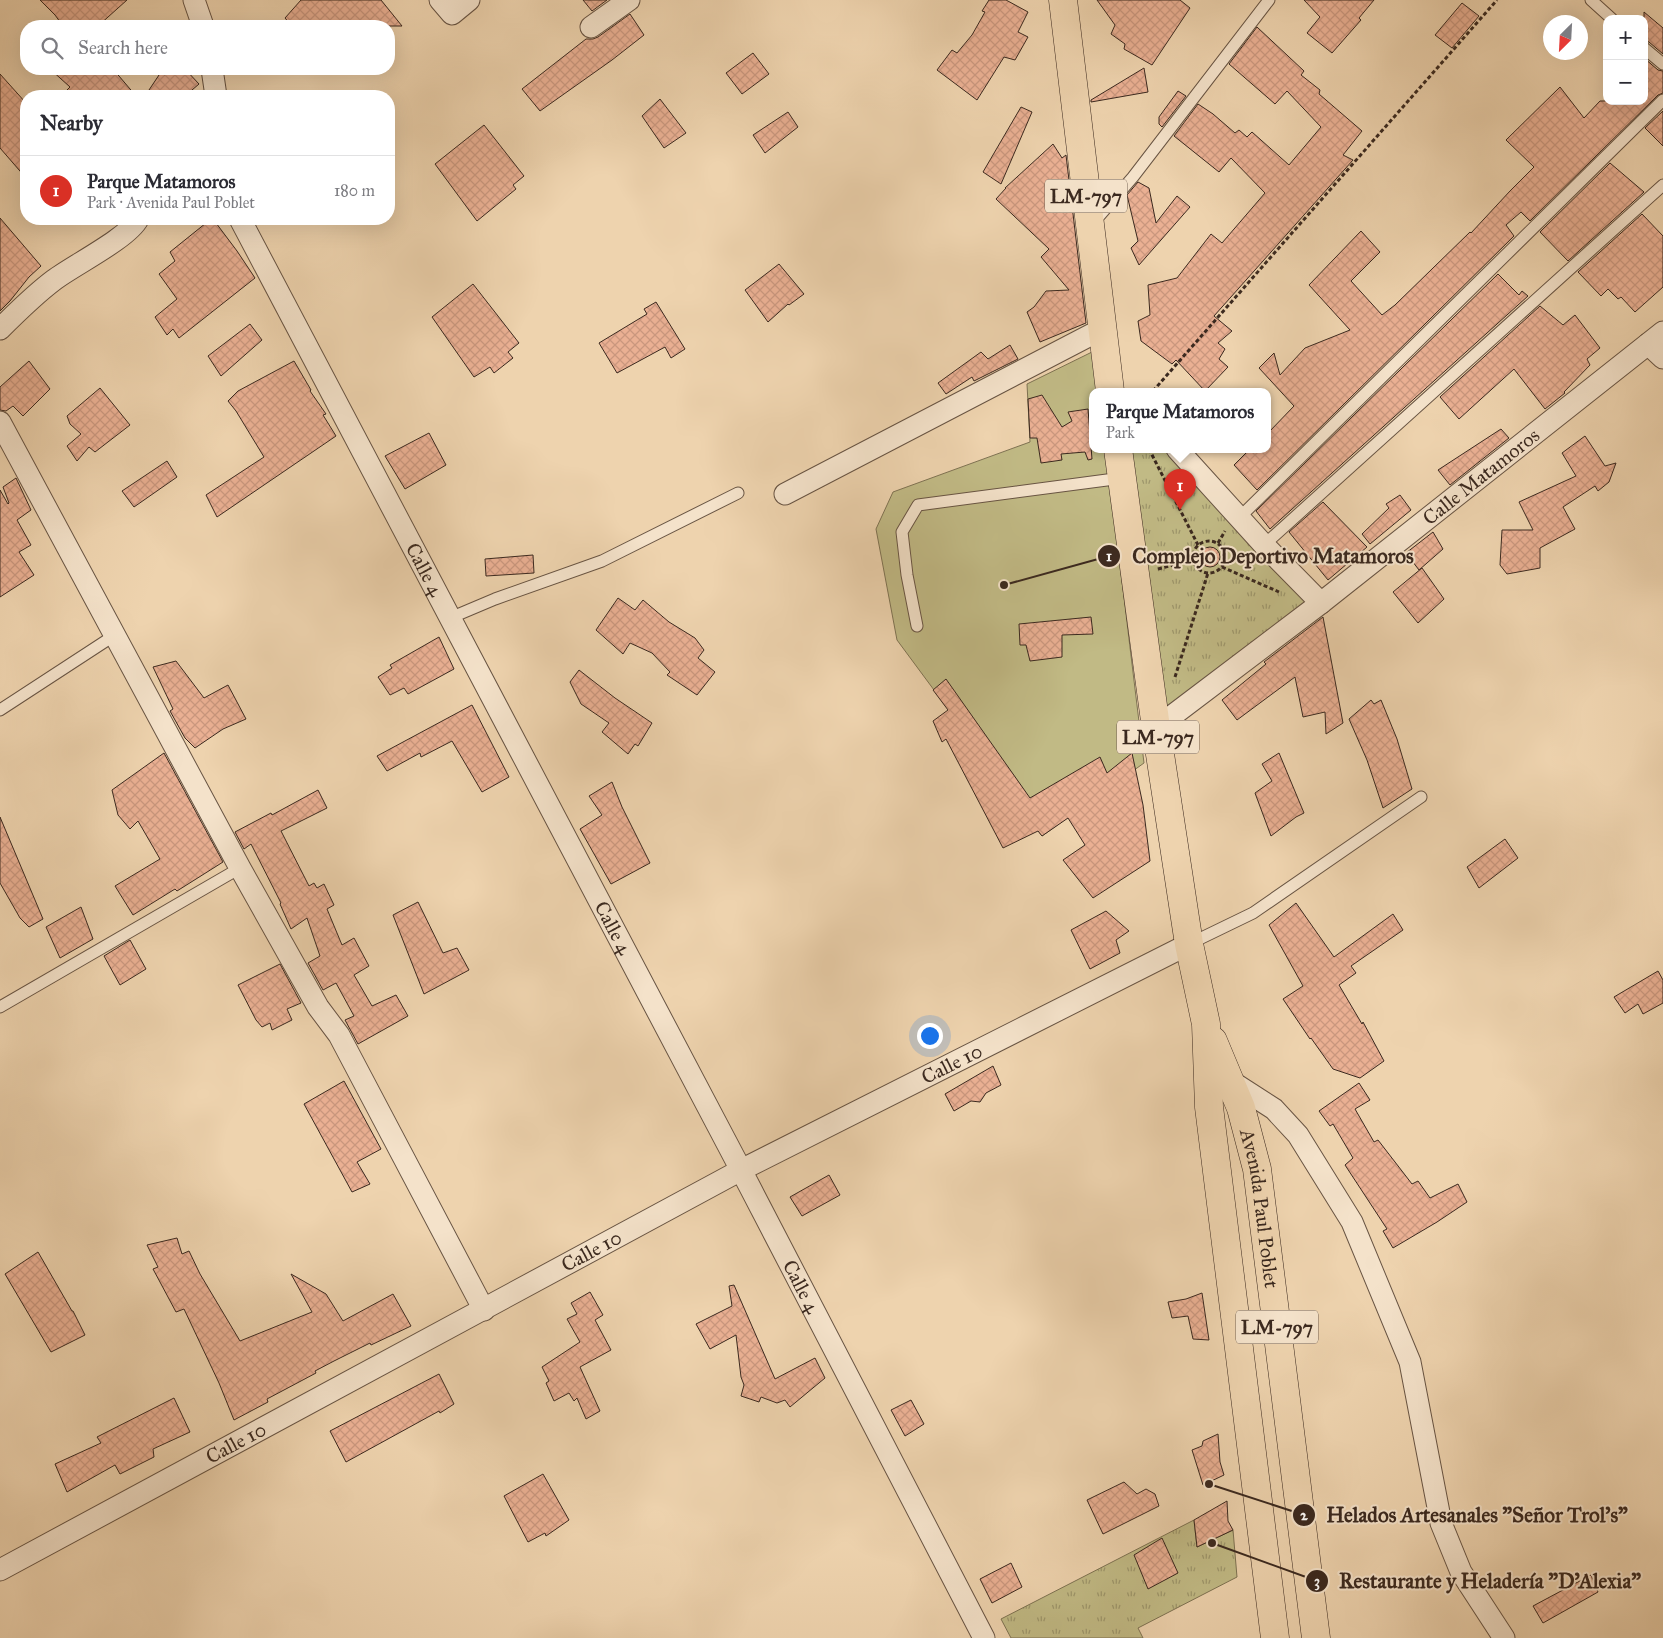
<!DOCTYPE html>
<meta charset="utf-8">
<style>
body{margin:0;font-family:"IM FELL Great Primer",serif;background:#f7f7f7;color:#2b2b33}
.controls{position:absolute;right:15px;top:15px;display:grid;overflow:hidden;border-radius:10px;box-shadow:0 5px 20px #0002}
.controls button{width:45px;height:45px;display:grid;place-items:center;padding:0;border:0;border-bottom:1px solid #e1e1e2;background:#fff;color:#2b2b33;font:25px sans-serif}
.compass{position:absolute;left:1543px;top:15px;width:45px;height:45px;border-radius:50%;background:#fff;box-shadow:0 5px 20px #0002;rotate:204deg}
.you{position:absolute;left:929px;top:1035px;width:18px;height:18px;margin:-12px;border:4px solid #fff;border-radius:50%;background:#1a73e8;box-shadow:0 0 0 8px #1a73e833}
.badge{display:grid;place-items:center;width:32px;height:32px;border-radius:50%;background:#d93025;color:#fff;font-size:16px;font-weight:700}
.pin{position:absolute;translate:-50% -41px;filter:drop-shadow(0 1px 2px #0008)}
.pin::after{content:'';position:absolute;top:26px;width:18px;height:15px;background:inherit;clip-path:polygon(0 0,100% 0,50% 100%)}
.popup{position:absolute;left:1089px;top:388px;width:182px;height:65px;box-sizing:border-box;display:grid;place-content:center;border-radius:10px;background:#fff;filter:drop-shadow(0 1px 4px #0005);font-size:16px;white-space:nowrap;color:#7c7c81}
.popup b{font-size:19px;color:#2b2b33}
.popup::after{content:'';position:absolute;left:50%;top:100%;margin-left:-10px;border:10px solid transparent;border-top-color:#fff}
.list{margin:0;padding:0;list-style:none}
h2{display:flex;justify-content:space-between;align-items:center;height:65px;margin:0;padding:0 20px;font-size:21px}
h2 small{font-size:16px;font-weight:400;color:#7c7c81}
.list li{display:grid;grid-template-columns:32px 1fr auto;gap:15px;align-items:center;box-sizing:border-box;height:70px;padding:0 20px;border-top:1px solid #e1e1e2}
.list b{display:block;font-size:19px;white-space:nowrap}
.list p{margin:0;font-size:16px;white-space:nowrap;color:#7c7c81}
.list em{font-size:16px;font-style:normal;color:#7c7c81}
.icon{flex:none;width:28px;height:28px;fill:none;stroke:currentColor;stroke-width:2;stroke-linecap:round;stroke-linejoin:round}
.map{position:relative;flex:none;width:1663px;height:1638px;overflow:hidden}
.search{position:absolute;background:#fff;box-shadow:0 5px 20px #0002;left:20px;top:20px;width:375px;height:55px;display:flex;align-items:center;gap:12px;box-sizing:border-box;padding:0 18px;border-radius:20px;color:#7c7c81;font-size:19px}
.panel{position:absolute;background:#fff;box-shadow:0 5px 20px #0002;left:20px;top:90px;width:375px;height:135px;border-radius:20px}
.map>svg:first-child{display:block}
.park{fill:url(#park-tufts);stroke:#7e7252}
.garden{fill:#c1ba85;stroke:#7e7252}
.building{fill:url(#building-cross-hatch);stroke:#3b291f}
.lines{fill:none;stroke-linecap:round;stroke-linejoin:round}
.lane-casing{stroke:#685443;stroke-width:13}
.street-casing{stroke:#685443;stroke-width:23}
.primary-casing{stroke:#3b291f;stroke-width:29}
.path{stroke:#3b291f;stroke-width:3;stroke-dasharray:4 2.5;stroke-linecap:butt}
.lane{stroke:#f4e2ca;stroke-width:11}
.street{stroke:#f4e2ca;stroke-width:21}
.primary{stroke:#eed3ae;stroke-width:28}
.labels{text-anchor:middle;stroke-width:4;stroke-linejoin:round;paint-order:stroke}
.shield{fill:#f4e2ca;stroke:#726052;stroke-width:1}
.shield-label{font-size:19px;font-weight:bold;fill:#3b291f}
.street-label{font-size:20px;fill:#3b291f;stroke:#f4e2ca}
.leader{fill:none;stroke:#3b291f;stroke-width:2}
.callout-dot{fill:#3b291f;stroke:#f4e2ca;stroke-width:2}
.mark-label{font-size:15px;text-anchor:middle;font-weight:bold;fill:#fff}
.callout-label{font-size:21px;text-anchor:middle;font-weight:bold;fill:#3b291f;stroke:#f4e2ca;stroke-width:4;stroke-linejoin:round;paint-order:stroke}
</style>
<div class="map">
<svg width="1663" height="1638" viewBox="0 0 1663 1638">
<defs>
<pattern id="park-tufts" width="24" height="20" patternUnits="userSpaceOnUse" patternTransform="scale(1.25)"><rect width="24" height="20" fill="#c1ba85"/><path d="M3 7l-1-3M5 7V3M7 7l1-3M15 17l-1-3M17 17v-4M19 17l1-3" fill="none" stroke="#9e976c"/></pattern>
<pattern id="building-cross-hatch" width="8" height="8" patternUnits="userSpaceOnUse" patternTransform="scale(1.25)"><rect width="8" height="8" fill="#eab093"/><path d="M0 0l8 8M0 8l8-8" fill="none" stroke="#ca977e"/></pattern>
</defs>
<rect width="100%" height="100%" fill="#eed3ae"/>
<filter id="stains"><feTurbulence type="fractalNoise" baseFrequency=".004" numOctaves="4"/><feColorMatrix values="0 0 0 0 .2 0 0 0 0 .09 0 0 0 0 .02 0 0 0 .5 -.17"/></filter>
<radialGradient id="worn" r=".72"><stop offset=".6" stop-color="#630" stop-opacity="0"/><stop offset="1" stop-color="#630" stop-opacity=".3"/></radialGradient>
<g class="park">
<path d="M1129,449H1167L1312,606L1162,715Z"/>
<path d="M1194,1520L1197,1547L1233,1530L1237,1577L1138,1628L1143,1638H1011L1001,1619Z"/>
</g>
<path class="garden" d="M1094,351L1099,391H1092V449H1106L1144,763L1042,836L897,640L876,529L893,492L1030,442L1027,384Z"/>
<g class="building">
<path d="M40,0H127L98,26H63L55,15Z"/>
<path d="M301,0H381L402,26H292L285,18Z"/>
<path d="M583,0H607L592,11Z"/>
<path d="M989,0H1006L1028,12L1018,32L1028,37L1015,60L1004,57L977,100L937,70L952,50L957,53L972,35L985,12L982,11Z"/>
<path d="M1097,0H1180L1190,8L1152,65L1124,49L1125,44L1111,34L1115,25Z"/>
<path d="M1304,0H1374L1359,18L1361,20L1332,53L1307,33L1320,17Z"/>
<path d="M1462,3L1479,16L1452,48L1435,35Z"/>
<path d="M1644,12L1663,28V54L1649,42L1644,41Z"/>
<path d="M630,14L644,35L612,60L540,111L522,89L586,39H593L598,37Z"/>
<path d="M1257,27L1304,71L1301,75L1320,90L1319,94L1362,131L1343,155L1353,160L1214,316L1232,331L1218,343L1225,349L1219,359L1228,367L1205,391L1176,360L1172,364L1141,341L1138,321L1150,315L1148,285L1177,278L1211,234L1222,243L1265,193L1231,158L1219,172L1174,136L1198,104L1213,114L1235,133L1239,130L1247,137L1252,132L1289,165L1321,127L1287,91L1275,104L1229,64Z"/>
<path d="M753,53L769,74L742,94L726,73Z"/>
<path d="M1644,58L1658,70L1663,71V93L1658,95L1530,221L1521,212L1506,225L1514,236L1257,490L1234,465L1250,449H1268V433L1294,406L1259,368L1274,353L1280,375L1305,348L1350,330L1309,285L1361,231L1380,252L1351,281L1382,315L1395,305L1470,232L1471,233L1510,191L1534,167L1506,140L1560,87L1584,118L1600,101H1644Z"/>
<path d="M1144,68L1148,92L1091,102V100Z"/>
<path d="M50,69H113L136,96H61L70,87Z"/>
<path d="M171,69H185L199,84L185,96H145L161,72L165,75Z"/>
<path d="M0,74L26,103V178L0,148Z"/>
<path d="M1178,91L1186,96L1162,127L1159,124V117Z"/>
<path d="M660,99L686,133L664,148L642,116Z"/>
<path d="M1021,107L1032,112L1001,184L983,172Z"/>
<path d="M1663,111V146L1645,128Z"/>
<path d="M788,112L798,127L765,153L753,135Z"/>
<path d="M484,125L524,176L513,185L516,189L477,221L435,164Z"/>
<path d="M1053,144L1062,158L1066,155L1086,323L1040,342L1027,312L1034,307L1046,291L1069,290L1041,257L1049,249L996,199L1006,188H1005Z"/>
<path d="M1610,163L1644,192L1568,261L1540,232Z"/>
<path d="M1138,182L1149,188L1156,223L1177,196L1190,207L1139,265L1131,248L1138,241L1127,195Z"/>
<path d="M1642,214L1663,236V287L1635,312L1621,297L1618,299L1608,289L1601,296L1578,272Z"/>
<path d="M0,218L41,266L29,277L10,301L0,311Z"/>
<path d="M211,219H213L237,251L255,278L179,338L173,329L167,335L155,317L177,299L159,274L175,261L170,252Z"/>
<path d="M779,264L804,294L789,305L788,304L768,322L745,290Z"/>
<path d="M1498,274L1519,295L1522,291L1528,296L1270,529L1256,511Z"/>
<path d="M473,284L519,343L508,352L513,358L494,373L490,367L474,377L432,317Z"/>
<path d="M656,302L685,349L671,358L665,347L617,373L599,343L647,314L644,309Z"/>
<path d="M1540,306L1563,325L1575,315L1600,348L1587,359L1590,365L1564,392L1565,393L1545,409L1514,369L1459,419L1440,397Z"/>
<path d="M250,324L262,340L221,376L208,356Z"/>
<path d="M1010,345L1018,359L974,381L972,377L946,394L938,383L981,352L988,359Z"/>
<path d="M29,361L50,389L23,416L13,406L6,411L0,410V387Z"/>
<path d="M294,361L311,390L310,391L326,414L323,415L336,436L217,517L206,495L264,457L236,411L228,401L238,391Z"/>
<path d="M100,388L130,425L95,452L89,447L77,461L67,446L81,434L70,424L67,416Z"/>
<path d="M1042,395L1062,427L1072,421L1068,412L1088,409L1092,459L1088,460L1085,452L1061,454L1062,460L1041,463L1037,438H1030L1028,399Z"/>
<path d="M1501,429L1509,438L1450,485L1438,470Z"/>
<path d="M429,433L446,465L405,489L385,456Z"/>
<path d="M1585,436L1605,466L1616,463L1609,482L1598,491L1595,486L1563,507L1575,529L1540,548V568L1507,574L1500,565L1502,530H1533L1519,502L1576,476L1562,453Z"/>
<path d="M167,461L177,477L134,507L122,491Z"/>
<path d="M16,478L31,510L17,520L31,545L19,552L34,575L0,597V490L8,504L9,503L3,487Z"/>
<path d="M1400,495L1411,510L1370,544L1362,534L1389,508L1386,504Z"/>
<path d="M1323,502L1367,547L1328,580L1289,532Z"/>
<path d="M1433,532L1443,549L1419,570L1406,553Z"/>
<circle cx="1210" cy="557" r="10"/>
<path d="M533,555L534,573L486,576L485,559Z"/>
<path d="M1422,568L1444,599L1418,623L1393,592Z"/>
<path d="M618,598L635,610L643,600L669,622L695,638L704,650L698,658L715,672L697,695L667,675L670,672L652,653L630,643L623,654L596,630Z"/>
<path d="M1091,617L1093,634L1062,635V657L1030,661L1026,645H1020L1019,624Z"/>
<path d="M1323,617L1343,723L1326,734L1325,712L1303,717L1295,677L1237,720L1222,700L1266,664L1264,662Z"/>
<path d="M439,637L454,669L408,694L404,688L390,695L378,677L392,668L390,665Z"/>
<path d="M176,661L204,698L228,685L246,719L223,729L195,748L185,738L170,711L173,709L153,667Z"/>
<path d="M579,670L615,698L652,723L638,746L635,744L628,754L602,732L609,723L581,704L570,682Z"/>
<path d="M946,679L1030,798L1100,757L1107,773L1132,753L1143,805L1150,861L1093,898L1063,860L1085,845L1068,818L1042,836L1038,831L1003,848L946,739L942,742L933,721L948,710L933,690Z"/>
<path d="M1371,700L1374,704L1381,700L1397,739L1412,789L1383,808L1367,760L1349,719Z"/>
<path d="M472,705L509,777L482,792L452,741L421,757L420,753L387,771L377,756Z"/>
<path d="M164,753L223,862L177,891L175,889L133,915L115,886L160,859L138,821L130,829L118,815L112,790Z"/>
<path d="M1279,753L1304,813L1296,817L1271,836L1255,793L1272,781L1262,764Z"/>
<path d="M612,782L622,807L650,863L611,884L580,829L602,815L589,796Z"/>
<path d="M318,790L327,808L281,831L309,886L314,883L317,888L324,884L334,905L327,909L342,945L354,938L369,966L354,975L372,1006L396,995L408,1016L358,1044L345,1020L354,1016L336,983L323,990L308,963L320,956L307,918L291,929L280,904L281,903L251,844L244,849L235,832L271,813L272,815Z"/>
<path d="M0,817L43,919L29,927L20,918L0,883Z"/>
<path d="M1505,839L1518,858L1479,888L1467,867Z"/>
<path d="M418,902L443,953L457,948L469,970L424,994L393,915Z"/>
<path d="M1296,903L1334,957L1393,914L1403,930L1351,966L1356,973L1339,985L1362,1024L1363,1022L1384,1061L1360,1078L1333,1069L1311,1038L1310,1039L1283,999L1303,986L1269,925Z"/>
<path d="M81,907L93,939L60,958L46,927Z"/>
<path d="M1106,911L1129,931L1116,940L1120,953L1090,969L1071,930Z"/>
<path d="M130,940L146,969L120,985L104,956Z"/>
<path d="M280,964L301,1003L287,1009L292,1020L272,1030L270,1023L262,1027L256,1020L238,985Z"/>
<path d="M1658,971L1663,980V1003L1643,1014L1638,1004L1625,1013L1614,997Z"/>
<path d="M993,1066L1001,1085L986,1093L980,1102L971,1101L954,1111L945,1094Z"/>
<path d="M344,1081L381,1149L357,1162L370,1184L352,1192L304,1104Z"/>
<path d="M1359,1083L1370,1100L1355,1109L1374,1142L1378,1140L1412,1184L1418,1181L1430,1198L1458,1184L1467,1202L1437,1222L1393,1248L1383,1231L1387,1229L1345,1165L1353,1158L1333,1124L1330,1126L1319,1111Z"/>
<path d="M829,1175L840,1195L802,1216L790,1197Z"/>
<path d="M177,1238L182,1254L189,1251L200,1274L240,1341L312,1312L291,1274L326,1294L343,1321L393,1294L411,1326L371,1345L370,1343L334,1361L315,1371L316,1373L267,1399L268,1402L234,1420L219,1383L184,1309L176,1312L153,1269L158,1267L147,1245Z"/>
<path d="M38,1252L72,1311H73L85,1335L51,1352L5,1274Z"/>
<path d="M734,1285L775,1379L815,1358L825,1378L790,1407L785,1400L777,1403L761,1397L759,1402L741,1396L744,1385L741,1377L736,1335L710,1349L696,1324L732,1306L729,1286Z"/>
<path d="M590,1292L603,1315L595,1320L611,1350L580,1367L600,1411L586,1419L577,1398L574,1401L569,1393L554,1401L546,1383L549,1381L542,1367L580,1342L567,1319L577,1314L571,1303Z"/>
<path d="M1202,1293L1209,1340L1193,1339L1188,1316L1172,1318L1168,1302L1186,1299Z"/>
<path d="M439,1374L454,1404L440,1413L439,1411L346,1462L330,1431Z"/>
<path d="M174,1398L190,1432L153,1449L154,1457L120,1474L115,1465L67,1492L55,1464L101,1443L97,1437Z"/>
<path d="M911,1400L924,1424L905,1436L891,1410Z"/>
<path d="M1218,1434L1220,1462L1224,1475L1203,1485L1192,1450L1202,1446L1203,1441Z"/>
<path d="M543,1474L569,1520L546,1536L545,1533L528,1542L504,1496Z"/>
<path d="M1124,1482L1137,1494L1146,1489L1155,1494L1159,1506L1103,1534L1087,1500Z"/>
<path d="M1227,1501L1228,1521L1233,1530L1197,1547L1194,1520Z"/>
<path d="M1162,1538L1178,1573L1148,1589L1134,1555Z"/>
<path d="M1011,1563L1022,1587L992,1603L980,1579Z"/>
<path d="M1591,1575L1598,1592L1543,1623L1533,1606Z"/>
</g>
<g class="lines">
<defs>
<g id="lane">
<path d="M1591,0L1612,19"/>
<path d="M1644,48L1663,64"/>
<path d="M1094,222L1133,177L1269,0"/>
<path d="M1239,518L1663,100"/>
<path d="M1264,545L1663,185"/>
<path d="M450,618L495,599L602,561L738,493"/>
<path d="M917,626L907,575L902,532L918,505L1122,478"/>
<path d="M0,710L115,635"/>
<path d="M1189,944L1253,913L1421,797"/>
<path d="M0,1007L240,868"/>
</g>
<g id="street">
<path d="M194,0L203,26"/>
<path d="M440,0L452,14L469,0"/>
<path d="M591,27L629,0"/>
<path d="M212,69L216,96"/>
<path id="s1" d="M240,219L741,1170L984,1638"/>
<path d="M0,329C17,312 34,295 54,280C74,265 128,238 138,219"/>
<path d="M1648,344L1663,358"/>
<path d="M0,422L240,868L318,1007L339,1035L484,1310"/>
<path d="M1177,449L1264,545L1321,603"/>
<path d="M785,494L1102,329"/>
<path id="s2" d="M1156,728L1321,603L1663,332"/>
<path d="M1229,1080L1274,1109L1298,1135L1352,1222L1410,1362L1441,1523L1461,1572L1504,1638"/>
<path id="s3" d="M0,1570L741,1170L1189,944"/>
</g>
<g id="primary">
<path d="M1063,0L1110,391"/>
<path d="M1118,449L1156,728L1189,944L1206,1024L1209,1107L1275,1638"/>
<path id="s4" d="M1213,1041L1241,1108L1257,1169L1316,1638"/>
</g>
</defs>
<use href="#lane" class="lane-casing"/>
<use href="#street" class="street-casing"/>
<use href="#primary" class="primary-casing"/>
<g class="path">
<path d="M1153,391L1497,0"/>
<path d="M1149,449L1198,545"/>
<circle cx="1209" cy="557" r="16"/>
<path d="M1218,543L1225,531"/>
<path d="M1222,567L1279,592"/>
<path d="M1158,569L1193,560"/>
<path d="M1175,677L1208,573"/>
</g>
<use href="#lane" class="lane"/>
<use href="#street" class="street"/>
<use href="#primary" class="primary"/>
</g>
<g class="labels">
<g class="shield">
<rect x="1045" y="179.5" width="82" height="33" rx="4"/>
<rect x="1117" y="720.5" width="82" height="33" rx="4"/>
<rect x="1236" y="1310.5" width="82" height="33" rx="4"/>
</g>
<g class="shield-label">
<text x="1086" y="203">LM-797</text>
<text x="1158" y="744">LM-797</text>
<text x="1277" y="1334">LM-797</text>
</g>
<g class="street-label">
<text dy="7" stroke="none"><textPath href="#s2" startOffset="411">Calle Matamoros</textPath></text>
<text dy="7" stroke="none"><textPath href="#s1" startOffset="396">Calle 4</textPath></text>
<text dy="7" stroke="none"><textPath href="#s1" startOffset="801">Calle 4</textPath></text>
<text dy="7" stroke="none"><textPath href="#s3" startOffset="1078">Calle 10</textPath></text>
<text dy="7" stroke="none"><textPath href="#s4" startOffset="175">Avenida Paul Poblet</textPath></text>
<text dy="7" stroke="none"><textPath href="#s3" startOffset="672">Calle 10</textPath></text>
<text dy="7" stroke="none"><textPath href="#s1" startOffset="1206">Calle 4</textPath></text>
<text dy="7" stroke="none"><textPath href="#s3" startOffset="268">Calle 10</textPath></text>
</g>
</g>
<path class="leader" d="M1004 585L1109 556M1209 1484L1304 1515M1212 1543L1317 1581"/>
<g class="callout-dot">
<circle cx="1004" cy="585" r="5"/>
<circle cx="1209" cy="1484" r="5"/>
<circle cx="1212" cy="1543" r="5"/>
<circle cx="1109" cy="556" r="12"/>
<circle cx="1304" cy="1515" r="12"/>
<circle cx="1317" cy="1581" r="12"/>
</g>
<g class="mark-label">
<text x="1109" y="561">1</text>
<text x="1304" y="1520">2</text>
<text x="1317" y="1586">3</text>
</g>
<g class="callout-label">
<text x="1273" y="563">Complejo Deportivo Matamoros</text>
<text x="1477" y="1522">Helados Artesanales "Señor Trol's"</text>
<text x="1490" y="1588">Restaurante y Heladería "D'Alexia"</text>
</g>
<rect width="100%" height="100%" filter="url(#stains)"/>
<rect width="100%" height="100%" fill="url(#worn)"/>
</svg>
<div class="controls">
<button>+</button>
<button>−</button>
</div>
<svg class="compass" viewBox="-18 -18 36 36"><path d="M0-13l5 13h-10z" fill="#e53935"/><path d="M0 13l5-13h-10z" fill="#7c7c81"/></svg>
<div class="you"></div>
<div class="pin badge" style="left:1180px;top:510px">1</div>
<div class="popup"><b>Parque Matamoros</b>Park</div>
<div class="search"><svg class="icon" aria-label="search" viewBox="0 0 24 24"><circle cx="10" cy="10" r="6"/><path d="M15 15l6 6"/></svg>Search here</div>
<section class="panel">
<h2>Nearby<small></small></h2>
<ul class="list">
<li><span class="badge">1</span><div><b>Parque Matamoros</b><p>Park · Avenida Paul Poblet</p></div><em>180 m</em></li>
</ul>
</section>
</div>
